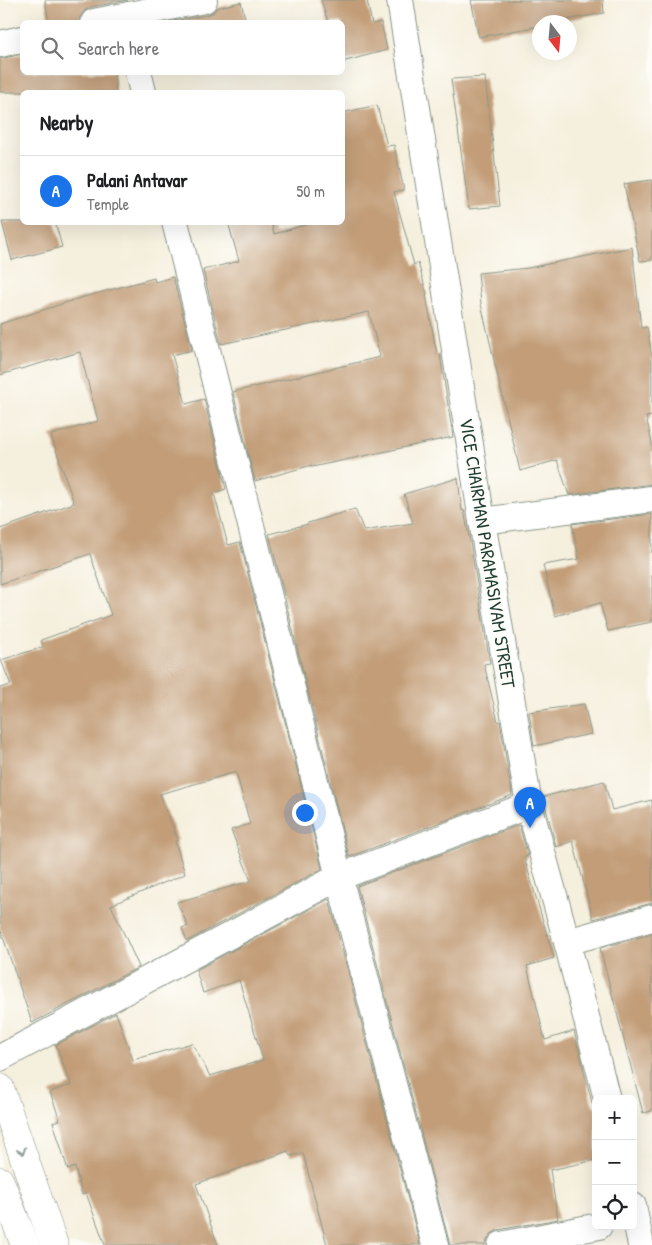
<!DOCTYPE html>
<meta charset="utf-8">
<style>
body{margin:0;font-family:"Patrick Hand",sans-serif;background:#f2f2f2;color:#202124}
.controls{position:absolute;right:15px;bottom:15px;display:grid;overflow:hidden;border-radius:8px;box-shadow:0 5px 20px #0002}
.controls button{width:45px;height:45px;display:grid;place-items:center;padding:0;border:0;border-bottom:1px solid #e0e0e0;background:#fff;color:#202124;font:25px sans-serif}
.compass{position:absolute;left:532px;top:15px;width:45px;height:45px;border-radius:50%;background:#fff;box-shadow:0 5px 20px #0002;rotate:164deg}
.you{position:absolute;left:304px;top:812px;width:18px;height:18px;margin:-12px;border:4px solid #fff;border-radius:50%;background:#1a73e8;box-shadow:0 0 0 8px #1a73e833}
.badge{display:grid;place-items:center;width:32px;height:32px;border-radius:50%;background:#1a73e8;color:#fff;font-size:16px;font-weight:700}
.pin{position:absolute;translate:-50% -41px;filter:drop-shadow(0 1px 2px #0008)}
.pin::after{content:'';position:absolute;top:26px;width:18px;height:15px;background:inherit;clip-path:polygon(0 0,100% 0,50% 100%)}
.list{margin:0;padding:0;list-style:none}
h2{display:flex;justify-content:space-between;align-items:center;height:65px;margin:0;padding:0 20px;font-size:21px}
h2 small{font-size:16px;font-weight:400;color:#757577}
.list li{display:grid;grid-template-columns:32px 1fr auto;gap:15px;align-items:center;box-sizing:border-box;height:70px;padding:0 20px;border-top:1px solid #e0e0e0}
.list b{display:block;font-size:19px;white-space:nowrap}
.list p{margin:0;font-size:16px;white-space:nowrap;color:#757577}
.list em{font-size:16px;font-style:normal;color:#757577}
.icon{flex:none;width:28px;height:28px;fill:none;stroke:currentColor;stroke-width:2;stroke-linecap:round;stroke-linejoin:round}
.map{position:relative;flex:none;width:652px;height:1245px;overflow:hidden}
.search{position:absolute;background:#fff;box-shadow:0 5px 20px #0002;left:20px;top:20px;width:325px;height:55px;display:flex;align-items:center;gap:12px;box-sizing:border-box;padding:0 18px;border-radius:8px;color:#757577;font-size:19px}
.panel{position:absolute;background:#fff;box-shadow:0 5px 20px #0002;left:20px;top:90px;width:325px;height:135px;border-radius:8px}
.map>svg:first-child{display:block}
.building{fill:#c29d78}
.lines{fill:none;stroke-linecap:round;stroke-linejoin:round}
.minor-casing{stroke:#8a9688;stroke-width:28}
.trunk-casing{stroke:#8a9688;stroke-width:29}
.minor{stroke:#fff;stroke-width:26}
.trunk{stroke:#fff;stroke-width:28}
.oneway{stroke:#8f9e9a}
.labels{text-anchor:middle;stroke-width:4.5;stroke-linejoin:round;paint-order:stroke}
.street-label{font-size:19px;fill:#1f3d34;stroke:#fdfcf7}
</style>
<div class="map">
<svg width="652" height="1245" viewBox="0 0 652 1245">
<rect width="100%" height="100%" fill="#fdfcf7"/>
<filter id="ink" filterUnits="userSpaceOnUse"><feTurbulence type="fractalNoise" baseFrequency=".02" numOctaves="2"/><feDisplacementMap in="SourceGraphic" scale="10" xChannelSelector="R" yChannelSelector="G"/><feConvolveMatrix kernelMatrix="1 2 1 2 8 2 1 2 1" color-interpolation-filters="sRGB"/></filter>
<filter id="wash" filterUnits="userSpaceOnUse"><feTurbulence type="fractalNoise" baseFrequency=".0096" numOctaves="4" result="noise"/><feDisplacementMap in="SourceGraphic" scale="20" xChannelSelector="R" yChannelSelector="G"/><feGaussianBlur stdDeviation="1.12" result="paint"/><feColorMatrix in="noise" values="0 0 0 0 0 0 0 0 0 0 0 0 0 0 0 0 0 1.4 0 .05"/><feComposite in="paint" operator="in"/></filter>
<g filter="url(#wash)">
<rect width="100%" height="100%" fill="#f5efdd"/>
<g id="blocks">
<g class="building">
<path d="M45,0H128L91,7L84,11L80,17L79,22H49Z"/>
<path d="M321,0H367L372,24L381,22L387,50L342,62V22H328Z"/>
<path d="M471,0H603L604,13L555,22H540V26L479,37Z"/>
<path d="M241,2L246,22H168L207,15L214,12L216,8Z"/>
<path d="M22,54V72H114L116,92H0V59Z"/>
<path d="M485,77L500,206L469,209L451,79Z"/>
<path d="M377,105L387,146L394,145L404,190L394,192L414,265L418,263L427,294L426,295L437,355L440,354L453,437L312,467V465L255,481L233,392L380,357L369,312L221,344L203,270L239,261L228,222H271L274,234L315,222H342V113Z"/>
<path d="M652,180V260L640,261L624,184Z"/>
<path d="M2,222H55L62,247L12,260Z"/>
<path d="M632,247L641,328L647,327L652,357V416L646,417L652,443V484L569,495L557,460L520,471L481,304L478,273L528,268Z"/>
<path d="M173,277L192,350L172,355L186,404L204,399L226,489L214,493L228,545L240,542L322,869L187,941L182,928L188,926L177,902L251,881L231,830L250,824L236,772L160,794L178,840L175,841L185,874L111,905L139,967L32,1023L0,928V688L11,685L1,660L43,647L41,640L111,615L90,554L0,584V529L74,503L51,435L98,421L80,352L0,375V324L80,298L154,278L155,282Z"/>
<path d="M458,478L462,511L464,510L470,542L490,663L484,664L498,722L500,721L512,795L349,857L269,534L308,524V523L355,509L364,531L413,523L404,494Z"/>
<path d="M652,514V622L608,631L600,603L555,616L543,565L579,559L572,524Z"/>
<path d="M584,704L591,734L534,746L529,712Z"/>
<path d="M604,781L612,810L652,800V903L593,919L573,841L556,847L543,797Z"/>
<path d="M519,825L528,856L524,857L554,958L527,966L545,1040L574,1031L592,1103L596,1109V1160L550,1170L558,1219L498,1230L491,1234L487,1240L486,1245H450L357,886Z"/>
<path d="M329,899L420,1245H327L303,1153L290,1156L288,1151L196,1184L218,1245H105L86,1193L82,1195L75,1167L68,1170L53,1122L60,1120L50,1092L71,1085L56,1045L116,1013L133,1060L192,1043L210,1076L263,1060L239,980L203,993L196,970Z"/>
<path d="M652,934V1111L643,1113L600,948Z"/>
</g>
</g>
</g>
<g filter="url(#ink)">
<use href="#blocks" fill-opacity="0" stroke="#8a9688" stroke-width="1"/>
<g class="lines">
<defs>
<g id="minor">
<path d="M400,0L482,521L529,805L567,942L607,1099"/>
<path d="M94,22L204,0"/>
<path d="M0,44L22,39"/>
<path d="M138,72L143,92"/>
<path d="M175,222L339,877L435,1245"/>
<path d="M482,521L652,499"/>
<path d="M567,942L652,918"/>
<path d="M0,1058L339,877L529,805"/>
<path d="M633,1206L641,1245"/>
<path d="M501,1245L599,1226"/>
</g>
<g id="trunk">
<path d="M0,1088L54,1245"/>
<path d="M0,1181L25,1245"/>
</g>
</defs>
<use href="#minor" class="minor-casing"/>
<use href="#trunk" class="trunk-casing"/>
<use href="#minor" class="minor"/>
<use href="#trunk" class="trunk"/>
</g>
<defs><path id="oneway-chevron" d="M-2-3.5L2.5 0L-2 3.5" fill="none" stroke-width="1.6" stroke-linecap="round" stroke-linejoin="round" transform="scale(1.25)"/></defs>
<use class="oneway" href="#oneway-chevron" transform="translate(22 1151) rotate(71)"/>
</g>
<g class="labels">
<g class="street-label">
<text transform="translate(488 553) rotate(81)" y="7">VICE CHAIRMAN PARAMASIVAM STREET</text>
</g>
</g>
</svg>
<div class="controls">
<button>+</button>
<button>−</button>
<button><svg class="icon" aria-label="locate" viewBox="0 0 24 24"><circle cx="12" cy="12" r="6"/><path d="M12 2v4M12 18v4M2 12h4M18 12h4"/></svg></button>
</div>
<svg class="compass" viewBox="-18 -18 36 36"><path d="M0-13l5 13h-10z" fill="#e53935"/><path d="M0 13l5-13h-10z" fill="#757577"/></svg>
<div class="you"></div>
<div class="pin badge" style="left:530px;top:828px">A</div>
<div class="search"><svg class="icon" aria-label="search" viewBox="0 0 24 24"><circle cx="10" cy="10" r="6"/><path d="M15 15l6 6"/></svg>Search here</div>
<section class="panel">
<h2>Nearby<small></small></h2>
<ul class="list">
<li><span class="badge">A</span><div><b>Palani Antavar</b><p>Temple</p></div><em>50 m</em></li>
</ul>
</section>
</div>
